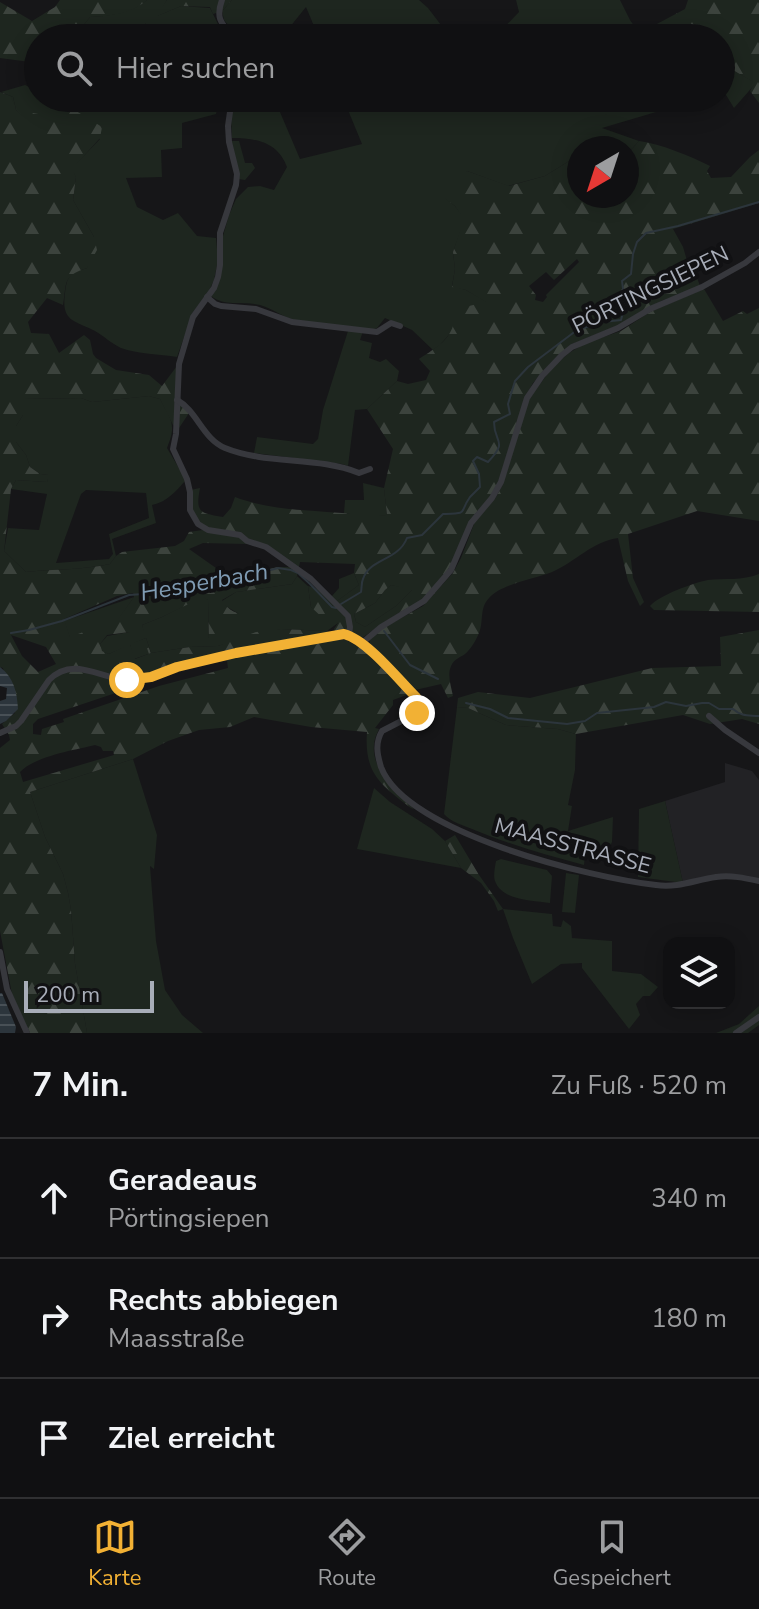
<!DOCTYPE html>
<html lang="de">
<meta charset="utf-8">
<style>
body{margin:0;font-family:"Nunito Sans",sans-serif;background:#19191b;color:#f1f3f6}
.controls{position:absolute;right:24px;bottom:24px;display:grid;overflow:hidden;border-radius:16px;box-shadow:0 4px 20px #0003}
.controls button{width:72px;height:72px;display:grid;place-items:center;padding:0;border:0;border-bottom:2px solid #303032;background:#101012;color:#f1f3f6;font:40px sans-serif}
.compass{position:absolute;left:567px;top:136px;width:72px;height:72px;border-radius:50%;background:#101012;box-shadow:0 4px 20px #0003;rotate:219deg}
.scale{position:absolute;left:24px;bottom:20px;width:130px;box-sizing:border-box;padding-left:8px;border:4px solid #a8adb8;border-top:0;font-size:22px;line-height:28px;white-space:nowrap;color:#a8adb8;-webkit-text-stroke:6px #111113;paint-order:stroke}
.stop{position:absolute;width:24px;height:24px;margin:-18px;border:6px solid #f2b134;border-radius:50%;background:#fff}
.stop.end{background:#f2b134;border-color:#fff;box-shadow:0 2px 8px #0008}
.list{margin:0;padding:0;list-style:none}
h2{display:flex;justify-content:space-between;align-items:center;height:104px;margin:0;padding:0 32px;font-size:34px}
h2 small{font-size:26px;font-weight:400;color:#9c9d9f}
.list li{display:grid;grid-template-columns:52px 1fr auto;gap:24px;align-items:center;box-sizing:border-box;height:120px;padding:0 32px;border-top:2px solid #303032}
.list b{display:block;font-size:30px;white-space:nowrap}
.list p{margin:0;font-size:26px;white-space:nowrap;color:#9c9d9f}
.list em{font-size:26px;font-style:normal;color:#9c9d9f}
.icon{flex:none;width:44px;height:44px;fill:none;stroke:currentColor;stroke-width:2;stroke-linecap:round;stroke-linejoin:round}
.map{position:relative;flex:none;width:759px;height:1033px;overflow:hidden}
.search{position:absolute;background:#101012;box-shadow:0 4px 20px #0003;left:24px;right:24px;top:24px;height:88px;display:flex;align-items:center;gap:20px;box-sizing:border-box;padding:0 28px;border-radius:44px;color:#9c9d9f;font-size:30px}
.sheet{height:464px;background:#101012}
nav{display:flex;justify-content:space-around;align-items:center;box-sizing:border-box;height:112px;border-top:2px solid #303032;background:#101012;font-size:22px;color:#9c9d9f}
nav a{display:grid;justify-items:center;gap:4px}
nav .on{color:#f2b134}
.map>svg:first-child{display:block}
.built{fill:#222225}
.green{fill:#1e261f;fill-rule:evenodd}
.forest{fill:url(#forest-firs);fill-rule:evenodd}
.park{fill:url(#park-tufts)}
.water{fill:url(#water-rules)}
.lines{fill:none;stroke-linecap:round;stroke-linejoin:round}
.stream{stroke:#2c353c;stroke-width:2}
.minor{stroke:#37383d;stroke-width:6}
.route{stroke:#f2b134;stroke-width:10}
.labels{text-anchor:middle;stroke-width:8;stroke-linejoin:round;paint-order:stroke}
.street-label{font-size:22px;fill:#a8adb8;stroke:#111113}
.water-label{font-size:24px;font-style:italic;fill:#7f9bb3;stroke:#111113}
</style>
<div class="map">
<svg width="759" height="1033" viewBox="0 0 759 1033">
<defs>
<pattern id="forest-firs" width="22" height="20" patternUnits="userSpaceOnUse" patternTransform="scale(2)"><rect width="22" height="20" fill="#1e261f"/><path d="M5 1l3.5 6h-7zM16 11l3.5 6h-7z" fill="#3c433d"/></pattern>
<pattern id="park-tufts" width="24" height="20" patternUnits="userSpaceOnUse" patternTransform="scale(2)"><rect width="24" height="20" fill="#1e261f"/><path d="M3 7l-1-3M5 7V3M7 7l1-3M15 17l-1-3M17 17v-4M19 17l1-3" fill="none" stroke="#3c433d"/></pattern>
<pattern id="water-rules" width="6" height="5" patternUnits="userSpaceOnUse" patternTransform="scale(2)"><rect width="6" height="5" fill="#2c353c"/><path d="M0 2.5h6" fill="none" stroke="#485056"/></pattern>
</defs>
<rect width="100%" height="100%" fill="#161618"/>
<path class="built" d="M725,763L752,771L759,780V880L741,876L683,883L665,801L725,782Z"/>
<g class="green">
<path d="M147,0H167L157,16L181,6L210,8L218,24L230,38H132L146,23L92,34L90,38H73L90,17C111,16 131,13 147,0Z"/>
<path d="M232,0H419L428,8L451,38H319L306,7L281,38H239L224,20L222,11Z"/>
<path d="M516,0H620L630,20L639,33L629,38H494L519,12Z"/>
<path d="M721,65H724L756,83L734,108L726,95L721,96Z"/>
<path d="M25,85L38,91V98H53L59,101V98H220L216,114L182,123V148L161,150L162,177L126,178L137,207L163,220L178,213L197,236L216,238L218,260L214,280L208,293L193,312L177,357C160,354 137,354 121,348C112,344 104,336 95,331C74,320 61,322 65,293C67,275 70,273 87,268L94,237L73,200L76,177L71,169L100,139L54,117L28,122L16,110L13,97L1,92Z"/>
<path d="M234,98H274L300,159L362,144L343,98H606L607,101L616,98H713L682,107L680,101L673,107L602,128L639,141L631,150L627,151V148H579V155L545,176L508,186L467,171L444,197L455,206L465,219L453,252L455,269L452,286L466,290L487,302L453,330L440,345L433,350L412,330L385,318L377,328L371,330C346,327 319,326 295,320C282,317 272,308 260,305C243,301 225,307 211,296L222,264L223,236L229,215L236,199L248,187L260,186L274,190L287,167C278,142 256,138 232,138L231,118Z"/>
<path d="M348,331H363L360,340L372,343L369,358L380,362L386,359L399,371L397,381L367,409L355,410L348,466L342,464L254,453L257,437L313,444L318,439L323,410Z"/>
<path d="M149,396L160,399C171,420 177,424 167,448L186,480C176,491 167,502 152,505L156,523L112,539L116,556L110,564C83,570 54,569 26,572L4,551L8,528L39,530L47,494L11,489L16,480L47,482L48,475L40,474L30,467L26,455L16,442V426L23,415V399L81,398L92,402ZM86,490L146,493L149,518L109,534L113,554L109,559L56,563L81,494Z"/>
<path d="M363,483L384,488L387,515L368,517L344,513L345,500H364Z"/>
<path d="M354,573L359,585L336,602L331,597L339,588V579Z"/>
<path d="M297,576L308,586L311,607L338,623L327,631L281,629L218,646L190,647L151,653L146,638L109,654L101,651L100,644L107,636L129,632L144,634L142,625L162,617L203,596L208,600L209,639L239,614L224,605L222,601L236,592L292,584Z"/>
<path d="M391,585L413,589L396,606L365,627L356,622L354,614L375,603L385,590Z"/>
<path d="M134,597L118,620L70,638L64,621Z"/>
<path d="M457,707L468,708L506,725L558,729L576,734L575,770L568,805L572,806L568,831L613,817L612,842L604,859L585,856L584,865C546,855 508,844 472,829C462,825 451,822 444,814Z"/>
<path d="M133,759L157,835L154,869L150,866L156,941L165,990L182,1015L203,1033H87L75,964L71,910L68,893L63,874L45,837L30,792Z"/>
<path d="M374,788L390,802L432,829L445,841L461,868L357,849Z"/>
<path d="M665,801L683,883L638,877L639,809Z"/>
<path d="M501,859L547,870L552,876L550,903C533,900 502,901 495,881C493,876 495,867 496,861Z"/>
<path d="M566,873L579,875L575,913L562,912Z"/>
<path d="M503,909L552,914L553,926L561,927L563,920L571,926L572,938L612,941V971L641,974L658,987L650,996H643L636,1004L640,1015L629,1029L582,968V963L561,964L532,984L513,938Z"/>
<path d="M759,1006V1025L748,1033H716L739,1024Z"/>
</g>
<g class="forest">
<path d="M60,0H147C131,14 111,16 90,17L73,38H38V63L0,58V2L32,21L55,7Z"/>
<path d="M167,0H232L222,11L213,14L210,7L181,6L155,17Z"/>
<path d="M688,0H759V103L750,91L755,83L721,63V38H652L642,32L685,9Z"/>
<path d="M147,22L132,38H90L99,28Z"/>
<path d="M0,92L13,97L16,110L28,121L33,113L54,117V103L60,101L102,127L100,138L72,169L76,177L73,200L94,237L97,250L87,268C62,276 67,282 63,305L47,298L28,322L31,333L49,334L59,353L84,335L90,340L93,354L96,358L116,370L149,375L162,386L177,366C177,384 177,399 189,413L179,428L173,425L160,399L149,396L92,402L81,398L23,399V415L16,426V442L26,455L30,467L40,474L49,475L47,482L16,480L11,489L4,551L26,572C54,569 83,570 110,564L116,556L122,552L175,546L184,541L189,532L203,530L191,509V490L200,488C195,513 200,513 223,517L231,508L235,497C269,510 306,510 342,513C358,514 371,516 387,515L384,488L393,449L367,409L397,381L408,384L426,380L430,371L419,359C437,347 452,340 455,317L469,306L486,302L466,290L452,287L455,269L453,252L464,219L455,206L443,197C447,179 450,178 467,171L509,186L545,176L579,155V196H627V151L631,150L639,141C661,144 690,156 710,166L707,171L711,178L731,177L750,157L759,150V203L673,229L683,247L690,271L694,270L700,286L661,301L619,325L572,344L544,370L533,383L525,397L498,483L492,495L475,514L454,560L445,574L423,599L384,622L362,638H359L353,632L335,633L334,629L338,623L325,620L311,607L308,586L318,589L333,604L359,585L354,573L355,564L300,562L297,576L292,584L236,592L222,600C225,607 235,614 243,614L247,627L227,638L209,640L208,600L203,597L162,617L142,625L145,634L133,638L129,632L107,635L100,644L102,651L109,654L130,644L135,659L151,653L190,647L218,646L256,632L281,629L327,631L338,640H346L368,652L409,694L393,700V705L375,728L379,729C361,761 393,789 414,809L411,808C381,785 364,774 367,732L311,727L254,717L230,727L199,730L168,741L133,759L30,792L45,837L63,874L68,893L71,910L75,964L87,1033H30L12,994L0,931V748L10,740L9,735L2,724L15,713L3,668L0,667ZM577,259L579,262L546,295L547,297L543,302L535,300L536,295L529,286L546,272L554,280ZM203,543L248,544L266,549L290,567H278L248,574L240,572L223,573L189,549ZM391,585L412,590L396,606L365,627L356,622L354,614L375,603L385,590ZM133,593L134,597L118,619L70,637L64,619L117,596ZM11,635L46,647L56,664L38,672L22,656ZM227,660L228,668L159,686L63,719L64,722L42,729L41,735L33,734V724L38,719L190,668ZM95,745L101,747L103,751H113L114,755L23,782L20,772C35,756 75,750 95,745Z"/>
<path d="M231,141H239L245,163H252L255,168L245,180L239,179Z"/>
<path d="M704,289L723,321L743,311L747,314L759,308V521L697,511L628,534L633,578L644,602L640,606L628,581L618,538C593,541 575,562 552,572C534,579 501,584 489,598C479,608 484,621 479,633C476,640 471,649 465,654C459,658 454,659 451,666C447,675 451,686 453,696L448,698L441,684L415,690L408,686L370,646V640L378,631L423,606L453,573L461,558L476,519L495,499L503,484L529,399L552,368L569,353L586,343L621,331L650,312Z"/>
<path d="M759,574V612L654,610L650,606C660,595 693,583 708,580C726,578 742,581 759,574Z"/>
<path d="M759,630V724L742,719L710,724L683,715L576,734L558,729L506,725L468,708L457,707L458,698L478,692L530,698L652,668L721,666L720,637Z"/>
<path d="M455,835L479,875L503,909L498,911L494,901L481,883L461,868L445,841Z"/>
</g>
<path class="park" d="M146,638L151,653L134,659L130,644Z"/>
<g class="water">
<path d="M0,667C14,678 17,692 18,709L6,721L0,724V701L6,699L7,688L0,686Z"/>
<path d="M0,993H2L16,1027L15,1033H0Z"/>
</g>
<g class="lines">
<g class="stream">
<path d="M341,604L361,592C362,588 361,583 363,579C370,558 398,561 407,538L422,535L443,514C470,513 458,514 470,497C471,496 479,488 480,487L479,474L473,461L477,457L488,462C509,440 494,444 494,422L510,414L508,404L515,381L528,367L577,330L603,322L621,320L625,305L622,281L631,274L633,254L637,242L646,233L678,226L759,202"/>
<path d="M384,631L410,665L438,679"/>
<path d="M11,633L29,630L62,621L129,595L172,592L221,575H252L278,568L291,570L298,573L310,584L332,607L336,608"/>
<path d="M466,703L490,709L508,718L567,724L585,721L597,713L654,707L666,702L686,706L702,703H709L719,709H733C742,717 748,715 759,716"/>
</g>
<g class="minor">
<path d="M222,0C215,19 222,24 234,38"/>
<path d="M232,98L228,126L229,142L237,174L236,185L220,233V265L218,277L214,288L193,317L179,364L176,434L173,449L187,479L190,492V510L198,524L208,530L240,535L247,541L266,547L311,579L348,616L350,627L349,635"/>
<path d="M207,297L215,304L221,306L256,309L292,322L377,332L391,323L400,326"/>
<path d="M177,400C197,411 203,439 225,448C267,465 317,456 359,473L370,469"/>
<path d="M362,643L419,702L420,706L417,713L382,731C375,743 377,754 381,767C406,833 591,878 656,885C678,888 695,880 716,877C731,875 745,878 759,881"/>
<path d="M709,716L725,730L759,753"/>
<path d="M0,733L16,726L21,721L49,680C75,653 105,683 135,680C150,679 163,672 176,668C195,662 216,657 236,653C271,645 308,641 344,634L349,635L362,643L381,627L424,601L451,570L471,523L492,498L501,482L527,398L542,376L562,355L572,347L618,328L650,309L702,287L745,263L759,252"/>
<path d="M0,952L7,989L27,1033"/>
<path d="M736,1033L759,1017"/>
</g>
</g>
<g class="lines">
<path class="route" d="M127,680L151,677L177,667L236,653L344,634C367,640 398,679 416,697L420,706L417,713"/>
</g>
<g class="labels">
<g class="street-label">
<text transform="translate(650 289) rotate(-26)" y="8">PÖRTINGSIEPEN</text>
<text transform="translate(573 845) rotate(15)" y="8">MAASSTRASSE</text>
</g>
<g class="water-label">
<text transform="translate(204 582) rotate(-10)" y="8">Hesperbach</text>
</g>
</g>
</svg>
<div class="controls">
<button><svg class="icon" aria-label="layers" viewBox="0 0 24 24"><path d="M12 4l9 5-9 5-9-5zM3 14l9 5 9-5"/></svg></button>
</div>
<svg class="compass" viewBox="-18 -18 36 36"><path d="M0-13l5 13h-10z" fill="#e53935"/><path d="M0 13l5-13h-10z" fill="#9c9d9f"/></svg>
<div class="scale">200 m</div>
<div class="stop" style="left:127px;top:680px"></div>
<div class="stop end" style="left:417px;top:713px"></div>
<div class="search"><svg class="icon" aria-label="search" viewBox="0 0 24 24"><circle cx="10" cy="10" r="6"/><path d="M15 15l6 6"/></svg>Hier suchen</div>
</div>
<section class="sheet">
<h2>7 Min.<small>Zu Fuß · 520 m</small></h2>
<ul class="list">
<li><svg class="icon" aria-label="ahead" viewBox="0 0 24 24"><path d="M12 20V5M6 11l6-6 6 6"/></svg><div><b>Geradeaus</b><p>Pörtingsiepen</p></div><em>340 m</em></li>
<li><svg class="icon" aria-label="right" viewBox="0 0 24 24"><path d="M7 20v-9h11M14 6l5 5-5 5"/></svg><div><b>Rechts abbiegen</b><p>Maasstraße</p></div><em>180 m</em></li>
<li><svg class="icon" aria-label="arrive" viewBox="0 0 24 24"><path d="M6 21V4h12l-3 4 3 4H6"/></svg><div><b>Ziel erreicht</b></div></li>
</ul>
</section>
<nav>
<a class="on"><svg class="icon" aria-label="map" viewBox="0 0 24 24"><path d="M3 6l6-2 6 2 6-2v14l-6 2-6-2-6 2zM9 4v14M15 6v14"/></svg>Karte</a>
<a><svg class="icon" aria-label="directions" viewBox="0 0 24 24"><path d="M12 3l9 9-9 9-9-9zM9 14v-3h6M13 9l2 2-2 2"/></svg>Route</a>
<a><svg class="icon" aria-label="saved" viewBox="0 0 24 24"><path d="M7 4h10v16l-5-4-5 4z"/></svg>Gespeichert</a>
</nav>
